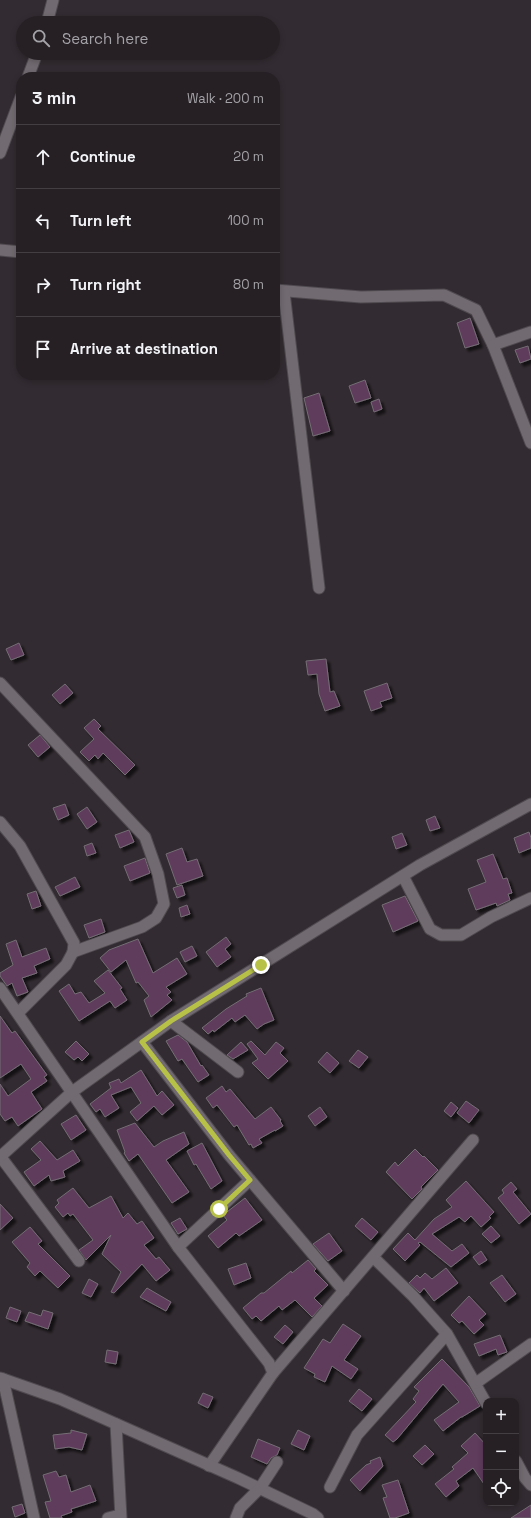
<!DOCTYPE html>
<meta charset="utf-8">
<style>
body{margin:0;font-family:"Space Grotesk",sans-serif;background:#322d32;color:#f1f3f6}
.controls{position:absolute;right:12px;bottom:12px;display:grid;overflow:hidden;border-radius:8px;box-shadow:0 2px 6px #0003}
.controls button{width:36px;height:36px;display:grid;place-items:center;padding:0;border:0;border-bottom:1px solid #423e42;background:#262025;color:#f1f3f6;font:20px sans-serif}
.stop{position:absolute;width:12px;height:12px;margin:-9px;border:3px solid #b7c148;border-radius:50%;background:#fff}
.stop.end{background:#b7c148;border-color:#fff;box-shadow:0 1px 4px #0008}
.list{margin:0;padding:0;list-style:none}
h2{display:flex;justify-content:space-between;align-items:center;height:52px;margin:0;padding:0 16px;font-size:17px}
h2 small{font-size:13px;font-weight:400;color:#a4a3a7}
.list li{display:grid;grid-template-columns:26px 1fr auto;gap:12px;align-items:center;box-sizing:border-box;height:64px;padding:0 16px;border-top:1px solid #423e42}
.list b{display:block;font-size:15px;white-space:nowrap}
.list em{font-size:13px;font-style:normal;color:#a4a3a7}
.icon{flex:none;width:22px;height:22px;fill:none;stroke:currentColor;stroke-width:2;stroke-linecap:round;stroke-linejoin:round}
.map{position:relative;flex:none;width:531px;height:1518px;overflow:hidden}
.search{position:absolute;background:#262025;box-shadow:0 2px 6px #0003;left:16px;top:16px;width:264px;height:44px;display:flex;align-items:center;gap:10px;box-sizing:border-box;padding:0 14px;border-radius:22px;color:#a4a3a7;font-size:15px}
.panel{position:absolute;background:#262025;box-shadow:0 2px 6px #0003;left:16px;top:72px;width:264px;height:308px;border-radius:16px}
.map>svg:first-child{display:block}
.building{fill:#5e3a5c;stroke:#756e75;filter:url(#shadow)}
.lines{fill:none;stroke-linecap:round;stroke-linejoin:round}
.minor-casing{stroke:#4f4a4f;stroke-width:13}
.minor{stroke:#716a70;stroke-width:11}
.route{stroke:#b7c148;stroke-width:5}
</style>
<div class="map">
<svg width="531" height="1518" viewBox="0 0 531 1518">
<defs>
<filter id="shadow"><feDropShadow dx="3.5" dy="3.5" stdDeviation="1" flood-color="#0009"/></filter>
</defs>
<rect width="100%" height="100%" fill="#322b31"/>
<g class="building">
<path d="M470,318L479,344L465,348L457,323Z"/>
<path d="M528,346L531,359L520,363L515,350Z"/>
<path d="M365,380L371,398L355,403L349,386Z"/>
<path d="M319,393L330,431L313,436L304,398Z"/>
<path d="M379,399L382,409L374,412L371,402Z"/>
<path d="M19,643L24,655L11,660L6,649Z"/>
<path d="M326,659L330,692L334,691L340,706L325,711L319,694L317,674L308,675L306,661Z"/>
<path d="M387,683L392,698L380,702L382,707L371,711L364,691Z"/>
<path d="M65,684L73,693L60,704L52,695Z"/>
<path d="M94,719L101,726L98,729L135,765L125,775L103,753L98,759L95,755L89,761L80,752L94,739L84,728Z"/>
<path d="M40,735L50,747L38,757L28,745Z"/>
<path d="M65,804L69,815L58,820L53,808Z"/>
<path d="M87,807L97,822L87,829L77,814Z"/>
<path d="M435,816L440,828L430,831L426,820Z"/>
<path d="M129,830L134,842L120,848L115,835Z"/>
<path d="M529,832L531,838V848L519,853L514,838Z"/>
<path d="M402,833L407,845L396,849L392,837Z"/>
<path d="M92,843L96,853L87,856L84,846Z"/>
<path d="M182,848L187,862L197,859L203,876L177,885L166,854Z"/>
<path d="M493,854L503,879L507,878L512,893L508,894L510,900L497,906L496,903L476,910L468,889L486,882L477,860Z"/>
<path d="M145,858L150,873L130,881L124,866Z"/>
<path d="M75,877L80,887L60,896L55,887Z"/>
<path d="M182,885L185,895L177,898L173,888Z"/>
<path d="M36,891L41,906L32,909L27,894Z"/>
<path d="M405,896L418,921L393,932L382,905Z"/>
<path d="M187,905L190,914L181,917L179,908Z"/>
<path d="M101,919L105,932L89,938L84,925Z"/>
<path d="M226,937L231,944L225,949L231,957L217,967L206,952Z"/>
<path d="M138,939L153,973L177,958L187,974L166,987L171,992L167,995L172,1000L151,1017L144,1000L149,996L138,982L136,983L126,960L111,972L100,958L109,950Z"/>
<path d="M16,940L22,957L46,948L50,959L34,966L37,973L22,978L28,992L17,996L12,983L7,986L0,976V973L13,965L6,944Z"/>
<path d="M192,946L197,956L185,962L180,952Z"/>
<path d="M108,970L122,988L120,989L127,1000L115,1008L110,1001L79,1021L59,991L69,984L75,994L81,992L89,1003L105,993L94,981Z"/>
<path d="M261,988L274,1020L264,1024L257,1029L245,1015L235,1022L232,1018L214,1032L213,1030L208,1034L202,1028L226,1009L247,996L246,994Z"/>
<path d="M0,1016L12,1033L15,1031L47,1075L44,1077L47,1081L31,1092L42,1109L18,1126L12,1117L5,1121L0,1114V1084L8,1096L31,1079L21,1064L0,1078Z"/>
<path d="M178,1035L187,1042L201,1066L202,1065L209,1075L198,1082L182,1059L178,1061L166,1041Z"/>
<path d="M76,1041L89,1054L82,1061L78,1057L74,1060L65,1052Z"/>
<path d="M251,1041L265,1055L276,1042L284,1048L280,1053L288,1061L268,1079L252,1063L258,1059L247,1044Z"/>
<path d="M241,1042L248,1050L233,1059L227,1055Z"/>
<path d="M358,1050L368,1057L359,1068L349,1061Z"/>
<path d="M327,1052L339,1063L330,1073L318,1062Z"/>
<path d="M141,1070L157,1096L162,1091L174,1105L162,1115L154,1106L137,1121L130,1112L141,1103L131,1087L111,1095L119,1108L105,1117L100,1109L96,1112L90,1104L111,1088L109,1083L119,1079L121,1083Z"/>
<path d="M222,1086L226,1092L230,1089L255,1119L271,1107L281,1120L280,1121L283,1126L275,1131V1130L259,1139L262,1143L253,1148L251,1144L249,1145L237,1125L234,1127L217,1105L213,1108L206,1098Z"/>
<path d="M466,1101L479,1110L469,1123L457,1113Z"/>
<path d="M451,1102L458,1108L451,1117L444,1111Z"/>
<path d="M320,1107L327,1117L315,1126L308,1116Z"/>
<path d="M76,1115L86,1130L71,1140L61,1124Z"/>
<path d="M135,1123L154,1147L163,1141L184,1132L189,1144L166,1160L189,1192L172,1203L138,1154L129,1161L124,1153L125,1152L117,1130Z"/>
<path d="M40,1141L57,1160L73,1150L80,1161L63,1171L65,1177L51,1181L49,1175L34,1186L24,1172L41,1160L31,1149Z"/>
<path d="M202,1143L222,1181L211,1189L196,1164L194,1165L187,1151Z"/>
<path d="M415,1149L423,1157L424,1156L438,1170L421,1187L422,1189L412,1199L386,1172L395,1162L398,1166Z"/>
<path d="M466,1181L494,1212L489,1217L491,1218L481,1227L471,1216L465,1222L459,1217L432,1234L452,1251L462,1244L469,1253L451,1267L420,1242L418,1243L420,1245L405,1261L393,1249L408,1233L415,1240L434,1219L452,1207L446,1200Z"/>
<path d="M511,1182L517,1189L513,1192L531,1214L519,1224L498,1198L504,1193L502,1190Z"/>
<path d="M73,1188L89,1208L111,1196L123,1218L128,1213L137,1224L142,1221L154,1238L144,1245L156,1259L159,1257L170,1270L156,1281L142,1264L114,1293L111,1292L121,1272L102,1254L111,1235L86,1260L79,1250L93,1240L73,1214L70,1216L68,1213L63,1217L55,1207L59,1203L57,1200Z"/>
<path d="M245,1198L262,1220L239,1236L236,1233L218,1248L208,1236L227,1220L223,1215Z"/>
<path d="M0,1204L13,1218L0,1230Z"/>
<path d="M180,1218L187,1229L178,1234L171,1223Z"/>
<path d="M362,1218L378,1232L371,1240L355,1226Z"/>
<path d="M491,1226L500,1236L491,1243L482,1234Z"/>
<path d="M30,1227L42,1241L38,1244L70,1276L58,1288L40,1271L35,1276L27,1267L30,1263L12,1242Z"/>
<path d="M329,1233L342,1251L328,1261L313,1244Z"/>
<path d="M481,1251L487,1260L479,1265L473,1257Z"/>
<path d="M308,1260L316,1269L314,1271L328,1285L314,1298L322,1306L313,1316L312,1317L295,1300L282,1310L279,1306L261,1321L256,1316L252,1319L243,1308L261,1293H264L291,1271L292,1273Z"/>
<path d="M246,1263L251,1278L234,1285L228,1269Z"/>
<path d="M446,1268L458,1283L434,1301L424,1288L420,1293L409,1283L417,1275L420,1278L425,1273L432,1279Z"/>
<path d="M502,1275L516,1294L505,1302L490,1283Z"/>
<path d="M89,1279L98,1284L91,1297L82,1293Z"/>
<path d="M147,1288L171,1302L166,1311L140,1297Z"/>
<path d="M469,1296L486,1314L479,1320L484,1325L474,1334L462,1321L459,1323L451,1315Z"/>
<path d="M10,1307L21,1311L17,1322L6,1318Z"/>
<path d="M43,1310L53,1313L48,1329L25,1321L29,1312L41,1316Z"/>
<path d="M343,1324L361,1336L344,1360L358,1369L351,1379L332,1366L325,1382L314,1377L315,1374L304,1368L323,1339L330,1343Z"/>
<path d="M285,1325L293,1332L283,1344L274,1337Z"/>
<path d="M500,1335L507,1352L498,1355L496,1349L479,1356L474,1344Z"/>
<path d="M107,1350L118,1352L116,1364L105,1362Z"/>
<path d="M442,1359L469,1387L480,1406L462,1417H461L443,1431L434,1420L459,1402L443,1384L397,1439L393,1442L385,1435L416,1402L413,1399L419,1391L414,1387Z"/>
<path d="M359,1389L372,1399L362,1411L349,1401Z"/>
<path d="M203,1393L213,1397L208,1408L198,1403Z"/>
<path d="M71,1430L87,1434L82,1450L69,1447L55,1449L53,1435L71,1433Z"/>
<path d="M298,1430L310,1436L304,1450L291,1444Z"/>
<path d="M475,1433L486,1445V1487L473,1468L456,1481L459,1486L446,1497L435,1484L454,1469L452,1467L468,1453L461,1446Z"/>
<path d="M258,1439L280,1448L277,1455L271,1458L267,1464L251,1457Z"/>
<path d="M425,1445L434,1454L422,1465L413,1456Z"/>
<path d="M380,1457L383,1466L360,1491L350,1480L366,1465L371,1463L370,1461Z"/>
<path d="M56,1471L59,1477L66,1475L71,1492L90,1485L96,1501L71,1509L72,1512L61,1516L62,1518H50L45,1502L51,1501L43,1475Z"/>
<path d="M398,1480L409,1513L395,1518H390L383,1498L387,1497L382,1485Z"/>
<path d="M22,1504L25,1513L15,1517L12,1507Z"/>
<path d="M531,1505V1518H511Z"/>
</g>
<g class="lines">
<defs>
<g id="minor">
<path d="M47,23L53,0"/>
<path d="M28,77L37,53"/>
<path d="M0,153L21,97"/>
<path d="M0,250L21,252"/>
<path d="M275,290L361,297L444,295L476,310L493,345"/>
<path d="M284,292L319,588"/>
<path d="M531,332L493,345L531,443"/>
<path d="M0,683L145,837L158,874L164,904L156,918L142,927L73,952"/>
<path d="M0,822L20,846L74,943L73,952L66,965L18,1013"/>
<path d="M403,876L430,929L441,935H461L491,917L531,898"/>
<path d="M0,988L178,1247L269,1363L273,1373L209,1466"/>
<path d="M171,1021L238,1072"/>
<path d="M142,1042L229,1155L344,1291"/>
<path d="M0,1156L79,1261"/>
<path d="M0,1157L72,1092L171,1021L420,865L531,804"/>
<path d="M178,1247L250,1180"/>
<path d="M373,1257L413,1296L447,1334L486,1403"/>
<path d="M273,1373L473,1140"/>
<path d="M0,1378L60,1399L238,1478L313,1514L318,1518"/>
<path d="M3,1379L34,1518"/>
<path d="M476,1383L531,1344"/>
<path d="M116,1424L121,1518"/>
<path d="M516,1461L525,1478L531,1485"/>
<path d="M330,1487L357,1435L447,1334"/>
<path d="M108,1518L120,1515"/>
<path d="M236,1518L240,1508L260,1488L277,1462"/>
</g>
</defs>
<use href="#minor" class="minor-casing"/>
<use href="#minor" class="minor"/>
</g>
<g class="lines">
<path class="route" d="M219,1209L250,1180L229,1155L142,1042L171,1021L261,965"/>
</g>
</svg>
<div class="controls">
<button>+</button>
<button>−</button>
<button><svg class="icon" aria-label="locate" viewBox="0 0 24 24"><circle cx="12" cy="12" r="6"/><path d="M12 2v4M12 18v4M2 12h4M18 12h4"/></svg></button>
</div>
<div class="stop" style="left:219px;top:1209px"></div>
<div class="stop end" style="left:261px;top:965px"></div>
<div class="search"><svg class="icon" aria-label="search" viewBox="0 0 24 24"><circle cx="10" cy="10" r="6"/><path d="M15 15l6 6"/></svg>Search here</div>
<section class="panel">
<h2>3 min<small>Walk · 200 m</small></h2>
<ul class="list">
<li><svg class="icon" aria-label="ahead" viewBox="0 0 24 24"><path d="M12 20V5M6 11l6-6 6 6"/></svg><div><b>Continue</b></div><em>20 m</em></li>
<li><svg class="icon" aria-label="left" viewBox="0 0 24 24"><path d="M17 20v-9H6M10 6l-5 5 5 5"/></svg><div><b>Turn left</b></div><em>100 m</em></li>
<li><svg class="icon" aria-label="right" viewBox="0 0 24 24"><path d="M7 20v-9h11M14 6l5 5-5 5"/></svg><div><b>Turn right</b></div><em>80 m</em></li>
<li><svg class="icon" aria-label="arrive" viewBox="0 0 24 24"><path d="M6 21V4h12l-3 4 3 4H6"/></svg><div><b>Arrive at destination</b></div></li>
</ul>
</section>
</div>
